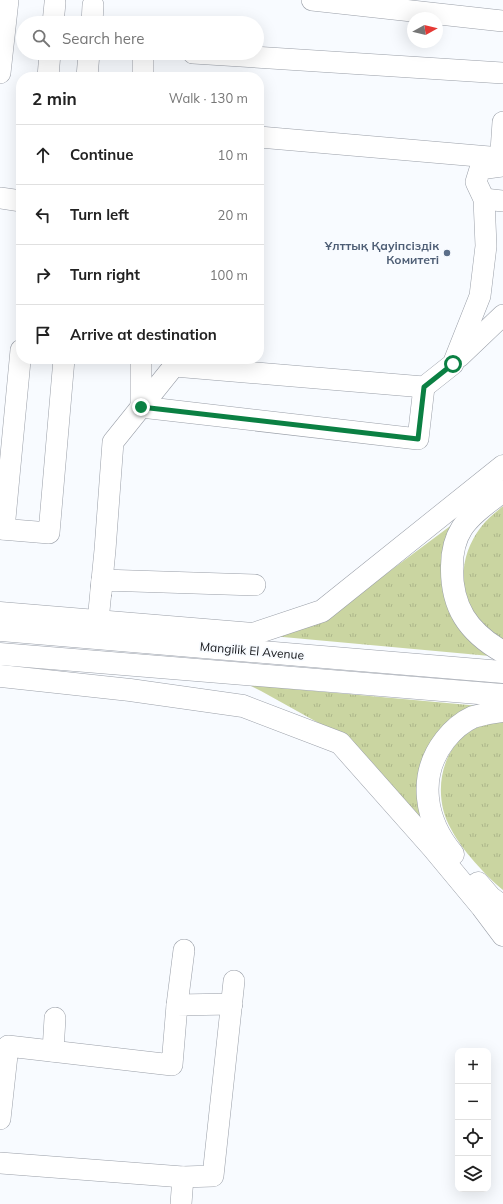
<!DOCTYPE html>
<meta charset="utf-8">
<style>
body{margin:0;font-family:Mulish,sans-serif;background:#f6f6f6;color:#222}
.controls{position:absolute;right:12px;bottom:12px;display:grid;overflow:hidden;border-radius:8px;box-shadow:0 4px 16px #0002}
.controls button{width:36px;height:36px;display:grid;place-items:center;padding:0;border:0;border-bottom:1px solid #e0e0e0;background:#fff;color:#222;font:20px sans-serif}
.compass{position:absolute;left:407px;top:12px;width:36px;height:36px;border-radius:50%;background:#fff;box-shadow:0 4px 16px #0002;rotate:82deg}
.stop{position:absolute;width:12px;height:12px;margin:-9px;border:3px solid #0b8043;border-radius:50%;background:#fff}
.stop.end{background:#0b8043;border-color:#fff;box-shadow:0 1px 4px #0008}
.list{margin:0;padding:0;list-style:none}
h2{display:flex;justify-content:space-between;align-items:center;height:52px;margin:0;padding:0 16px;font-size:17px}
h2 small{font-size:13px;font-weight:400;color:#767676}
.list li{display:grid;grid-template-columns:26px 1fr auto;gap:12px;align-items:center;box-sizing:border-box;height:60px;padding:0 16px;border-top:1px solid #e0e0e0}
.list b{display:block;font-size:15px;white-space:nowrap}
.list em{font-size:13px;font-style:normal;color:#767676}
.icon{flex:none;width:22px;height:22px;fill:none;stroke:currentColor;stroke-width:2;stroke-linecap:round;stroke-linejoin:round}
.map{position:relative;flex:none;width:503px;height:1204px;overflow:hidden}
.search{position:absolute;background:#fff;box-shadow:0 4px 16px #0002;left:16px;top:16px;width:248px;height:44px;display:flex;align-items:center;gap:10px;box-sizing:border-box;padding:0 14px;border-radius:22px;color:#767676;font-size:15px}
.panel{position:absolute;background:#fff;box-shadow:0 4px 16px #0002;left:16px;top:72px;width:248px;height:292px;border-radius:16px}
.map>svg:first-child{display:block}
.grass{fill:url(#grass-tufts)}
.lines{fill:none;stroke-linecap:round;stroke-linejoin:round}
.minor-casing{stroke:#9a9fa8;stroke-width:22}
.major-casing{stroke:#9a9fa8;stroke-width:23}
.minor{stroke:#fff;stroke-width:21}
.major{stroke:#fff;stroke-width:22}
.route{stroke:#0b8043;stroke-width:5}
.service-dot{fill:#5c6f8a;stroke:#f8fbff;stroke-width:1.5}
.labels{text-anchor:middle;stroke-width:3.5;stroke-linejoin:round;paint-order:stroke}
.service-label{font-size:12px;font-weight:bold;fill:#4e5e75;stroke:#f8fbff;text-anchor:end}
.street-label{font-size:12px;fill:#101216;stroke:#f8fbff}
</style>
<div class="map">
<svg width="503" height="1204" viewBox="0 0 503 1204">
<defs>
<pattern id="grass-tufts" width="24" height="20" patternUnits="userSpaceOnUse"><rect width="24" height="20" fill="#cad5a1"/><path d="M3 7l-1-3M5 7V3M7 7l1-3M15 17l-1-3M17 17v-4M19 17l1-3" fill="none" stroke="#acb68a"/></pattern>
</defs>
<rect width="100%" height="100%" fill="#f8fbff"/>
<g class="grass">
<path d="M503,506V640C496,635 487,631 480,624C476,620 474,613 471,609C457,583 463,550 481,527C487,519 495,513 503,506Z"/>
<path d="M465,515L443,571L490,656L272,636L339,609Z"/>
<path d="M249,685L480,706L438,734L428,829L371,761L333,731L261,691Z"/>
<path d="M503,720V890C486,876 461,849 451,829C434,800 438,756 466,734C477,726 490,723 503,720Z"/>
</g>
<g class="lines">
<defs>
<g id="minor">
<path d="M312,0L503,21"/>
<path d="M53,23L55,3"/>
<path d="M92,23L93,5"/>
<path d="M193,53L503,73"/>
<path d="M0,73L8,0"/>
<path d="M48,77L50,53"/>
<path d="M87,77L89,53"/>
<path d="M143,77V53"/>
<path d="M259,137L501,158"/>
<path d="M500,166L503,122"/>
<path d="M0,198L21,201"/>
<path d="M484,199L503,201"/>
<path d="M459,357L503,315"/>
<path d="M141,359V407L418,439L424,387"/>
<path d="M0,529L49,533L64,359"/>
<path d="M4,529L21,350"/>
<path d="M101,593L102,580L255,585"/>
<path d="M98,621L105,550L113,442L174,366L424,387L453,364L480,296L486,246L484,199L476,182L480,169L503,166"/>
<path d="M177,1005L184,950"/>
<path d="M53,1051L55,1018"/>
<path d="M0,1119L8,1046L172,1065L177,1005L232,1004"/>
<path d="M0,1163L183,1177L181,1204"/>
<path d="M183,1177L213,1176L234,981"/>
</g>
<g id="major">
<path d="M503,491C489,502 472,513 462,528C455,539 452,553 452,566C451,607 468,632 503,652"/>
<path d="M0,613L253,634L322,611L503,466"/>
<path d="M0,630L503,672"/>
<path d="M0,654L503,695"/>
<path d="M0,676L130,690L243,706L340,743L433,848L482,907L503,935"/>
<path d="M453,854C425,821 417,776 445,740C452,731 462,722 473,717C483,714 493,712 503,711"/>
<path d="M478,883L490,897L503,907"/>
</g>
</defs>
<use href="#minor" class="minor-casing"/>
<use href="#major" class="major-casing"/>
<use href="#minor" class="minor"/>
<use href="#major" class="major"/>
</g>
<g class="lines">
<path class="route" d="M141,407L418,439L424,387L453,364"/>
</g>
<circle class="service-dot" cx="447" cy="253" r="4"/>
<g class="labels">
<g class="service-label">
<text x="439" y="250">Ұлттық Қауіпсіздік<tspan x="439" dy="14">Комитеті</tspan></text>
</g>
<g class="street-label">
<text transform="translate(252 651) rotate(5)" y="4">Mangilik El Avenue</text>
</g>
</g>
</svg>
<div class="controls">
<button>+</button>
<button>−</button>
<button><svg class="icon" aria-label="locate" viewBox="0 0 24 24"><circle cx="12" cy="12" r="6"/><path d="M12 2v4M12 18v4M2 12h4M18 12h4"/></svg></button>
<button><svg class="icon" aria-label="layers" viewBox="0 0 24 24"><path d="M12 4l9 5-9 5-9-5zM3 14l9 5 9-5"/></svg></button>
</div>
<svg class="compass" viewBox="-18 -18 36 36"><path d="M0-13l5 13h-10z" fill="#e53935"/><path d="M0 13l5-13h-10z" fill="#767676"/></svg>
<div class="stop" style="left:453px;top:364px"></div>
<div class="stop end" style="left:141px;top:407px"></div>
<div class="search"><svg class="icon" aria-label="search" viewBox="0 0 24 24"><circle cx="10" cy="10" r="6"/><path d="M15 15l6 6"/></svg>Search here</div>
<section class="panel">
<h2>2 min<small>Walk · 130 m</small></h2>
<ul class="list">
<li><svg class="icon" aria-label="ahead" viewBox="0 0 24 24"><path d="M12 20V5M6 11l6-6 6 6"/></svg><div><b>Continue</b></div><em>10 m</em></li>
<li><svg class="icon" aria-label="left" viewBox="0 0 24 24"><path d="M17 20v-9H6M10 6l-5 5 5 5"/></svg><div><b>Turn left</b></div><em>20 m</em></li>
<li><svg class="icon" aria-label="right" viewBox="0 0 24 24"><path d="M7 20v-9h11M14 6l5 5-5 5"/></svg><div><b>Turn right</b></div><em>100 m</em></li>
<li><svg class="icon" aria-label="arrive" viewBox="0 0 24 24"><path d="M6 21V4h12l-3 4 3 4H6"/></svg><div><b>Arrive at destination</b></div></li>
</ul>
</section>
</div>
